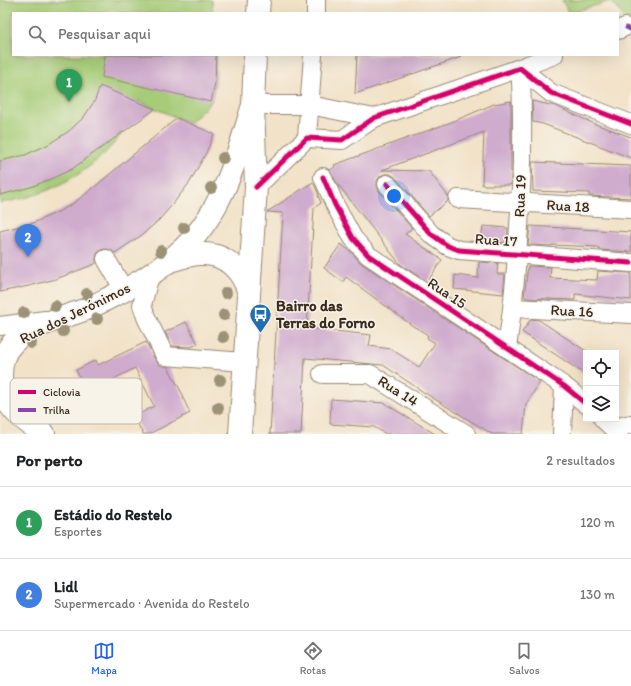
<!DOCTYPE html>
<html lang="pt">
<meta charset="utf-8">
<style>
body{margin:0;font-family:Itim,sans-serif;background:#f2f2f2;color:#202124}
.controls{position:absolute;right:12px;bottom:12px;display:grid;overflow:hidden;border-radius:0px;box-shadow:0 4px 16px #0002}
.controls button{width:36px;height:36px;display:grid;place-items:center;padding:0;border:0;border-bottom:1px solid #e0e0e0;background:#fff;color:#202124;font:20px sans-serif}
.you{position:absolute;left:394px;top:196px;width:14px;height:14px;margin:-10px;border:3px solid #fff;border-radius:50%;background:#1a73e8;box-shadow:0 0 0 6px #1a73e833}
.badge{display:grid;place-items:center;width:26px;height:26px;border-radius:50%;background:#2563eb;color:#fff;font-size:13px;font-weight:700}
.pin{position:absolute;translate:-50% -33px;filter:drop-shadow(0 1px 2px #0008)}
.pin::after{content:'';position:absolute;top:21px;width:14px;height:12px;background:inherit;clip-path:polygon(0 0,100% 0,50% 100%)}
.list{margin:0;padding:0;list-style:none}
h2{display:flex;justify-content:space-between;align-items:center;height:52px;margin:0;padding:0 16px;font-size:17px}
h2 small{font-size:13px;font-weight:400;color:#757577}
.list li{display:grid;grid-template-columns:26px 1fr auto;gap:12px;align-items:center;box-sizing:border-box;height:72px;padding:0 16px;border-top:1px solid #e0e0e0}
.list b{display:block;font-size:15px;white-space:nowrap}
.list p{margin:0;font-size:13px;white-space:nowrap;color:#757577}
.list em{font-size:13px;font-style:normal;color:#757577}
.icon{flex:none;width:22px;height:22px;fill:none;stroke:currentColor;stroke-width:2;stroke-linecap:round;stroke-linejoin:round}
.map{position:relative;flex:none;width:631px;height:434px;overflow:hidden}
.search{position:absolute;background:#fff;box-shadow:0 4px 16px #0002;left:12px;right:12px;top:12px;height:44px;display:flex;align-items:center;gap:10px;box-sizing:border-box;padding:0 14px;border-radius:0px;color:#757577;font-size:15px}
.sheet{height:196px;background:#fff}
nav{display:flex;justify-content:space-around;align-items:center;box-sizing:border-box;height:56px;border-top:1px solid #e0e0e0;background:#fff;font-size:11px;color:#757577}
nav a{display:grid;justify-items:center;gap:2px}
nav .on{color:#2563eb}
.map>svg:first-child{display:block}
.green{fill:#a6cc77;stroke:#707b4a}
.building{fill:#cfabce}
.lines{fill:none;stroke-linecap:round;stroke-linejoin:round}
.minor-casing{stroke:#968673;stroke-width:20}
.major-casing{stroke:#968673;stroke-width:24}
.minor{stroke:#fff;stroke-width:18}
.major{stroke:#fff;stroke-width:22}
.quiet{stroke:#8e44ad;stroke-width:4;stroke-dasharray:8 4;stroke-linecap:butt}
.cycleway-casing{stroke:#f7f3e8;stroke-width:8}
.cycleway{stroke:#d6006c;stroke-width:5}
.tree{fill:#9c9377}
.labels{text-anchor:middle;stroke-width:3;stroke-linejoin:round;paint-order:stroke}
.street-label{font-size:15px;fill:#3b2a1e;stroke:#f7f3e8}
.poi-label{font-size:15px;font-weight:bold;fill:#3b2a1e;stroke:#f7f3e8;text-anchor:start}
.key{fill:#f7f3e8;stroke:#bfb7ab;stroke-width:1}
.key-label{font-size:11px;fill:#3b2a1e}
</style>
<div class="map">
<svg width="631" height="434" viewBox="0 0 631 434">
<rect width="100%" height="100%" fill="#f7f3e8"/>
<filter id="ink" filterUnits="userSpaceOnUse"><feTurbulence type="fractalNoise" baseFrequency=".025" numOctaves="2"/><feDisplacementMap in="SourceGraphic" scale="8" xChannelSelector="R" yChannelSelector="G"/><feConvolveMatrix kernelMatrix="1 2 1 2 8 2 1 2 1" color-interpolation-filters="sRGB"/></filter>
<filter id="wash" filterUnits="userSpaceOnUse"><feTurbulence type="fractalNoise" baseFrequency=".012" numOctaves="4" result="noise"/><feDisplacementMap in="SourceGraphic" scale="16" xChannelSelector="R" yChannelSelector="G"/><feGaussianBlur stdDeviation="0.9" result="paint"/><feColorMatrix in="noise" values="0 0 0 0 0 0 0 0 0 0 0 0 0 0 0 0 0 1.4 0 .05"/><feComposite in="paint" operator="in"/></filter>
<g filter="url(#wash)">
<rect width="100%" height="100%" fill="#f2e2c8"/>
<g class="green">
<path d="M0,0H212L213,13H13V55H216L215,83L211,102L189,123L138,101C135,108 134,115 130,121C103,167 52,196 0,203Z"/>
<path d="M562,0H631V22L626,19L611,1L569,13Z"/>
</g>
<g id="blocks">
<g class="building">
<path d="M105,55H216L215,83L211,102L102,77Z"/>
<path d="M357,55H460L461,57L355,94Z"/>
<path d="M100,86L155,109L72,169L51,179L31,187L0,195V161L25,155L49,144L69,131L84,117L95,100Z"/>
<path d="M511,101V185H482L484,132L382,170L429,171L448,196V201L429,216L395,177L390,174H385L380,176L377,181V186L379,191L412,228L405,234L442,260L427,282L400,264L340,187H339L330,170L335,167L334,165L454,121L494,104Z"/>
<path d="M532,101L555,106L595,124L631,137V158L543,124L533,122Z"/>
<path d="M177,118L214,134L206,153L190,182L172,205L159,220L142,235L115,253L111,250L106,249L100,250L97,254L96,259V263L95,264L56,279L29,286L0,292V231L33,223L60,211L71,205L92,189Z"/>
<path d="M532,162L631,166V198L589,196V193L533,191Z"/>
<path d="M313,182L319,195H318L321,203L314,208L307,328L371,335L369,346L391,349L419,367L435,343L427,338L428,335L413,326L346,277L343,282L324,268L341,244L350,251L362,264L540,382L526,404L523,434H492L428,395L383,365L305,358L301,434H270L283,213L267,212Z"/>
<path d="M483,226L508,228L507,243L481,241Z"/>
<path d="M530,226L631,232V252L600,250L598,247L552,245V246L530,245L528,244Z"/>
<path d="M479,262L498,263L497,274H505L503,294L454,289L455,275L478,278Z"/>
<path d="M528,266L551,267L550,278L597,280L598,271L631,273V300L575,294V300L526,298L524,296Z"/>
<path d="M531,319L539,320L586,351V375L522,332Z"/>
<path d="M186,322L198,344L191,347L172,346L165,332Z"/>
<path d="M146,342L156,361L159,364L168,367L184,397L183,398L190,413L149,434H143L134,417L154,406L135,368L108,382L110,387L90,398L76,370L96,360L98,365Z"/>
<path d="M331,399L384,403L435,434H386L374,427L330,424Z"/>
</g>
</g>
</g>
<g filter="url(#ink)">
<use href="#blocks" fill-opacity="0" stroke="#968673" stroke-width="1"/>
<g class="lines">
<defs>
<g id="minor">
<path d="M316,13V0"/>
<path d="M618,30L625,27"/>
<path d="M253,105H310L374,118"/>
<path d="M307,138L313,55"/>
<path d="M323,177L335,205L353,238L368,255L564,386L586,404"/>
<path d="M387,184L431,234L448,246L459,250L631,263"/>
<path d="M256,187L307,138L342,140L374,118L520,68L551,93L631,124"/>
<path d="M458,199L631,209"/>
<path d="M106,259L124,290"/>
<path d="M150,275L142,305L146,317L165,356L244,362"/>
<path d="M513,308L631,314"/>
<path d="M0,326L45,320"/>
<path d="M507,348C516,286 520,224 522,162C522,131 523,100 520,68L554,55"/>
<path d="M322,374H370L466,434"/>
<path d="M603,419L619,434"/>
<path d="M613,428L631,424"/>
<path d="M562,434L564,386"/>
</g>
<g id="major">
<path d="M258,13L259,0"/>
<path d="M170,261C180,258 190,254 201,254C226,253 243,271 249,294"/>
<path d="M44,434C22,419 1,406 1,376C1,365 4,351 13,343C29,326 62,318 84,310C92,307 101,302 109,298C136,285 162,269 184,248C224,209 237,156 253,105"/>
<path d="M240,434L256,187L253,105L255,55"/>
</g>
</defs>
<use href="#minor" class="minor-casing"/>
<use href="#major" class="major-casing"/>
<use href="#minor" class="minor"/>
<use href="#major" class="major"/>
<path class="quiet" d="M625,27L631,30"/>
<defs>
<g id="cycleway">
<path d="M323,177L335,205L353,238L368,255L564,386L586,404"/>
<path d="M387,184L431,234L448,246L459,250L631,263"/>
<path d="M256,187L307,138L342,140L374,118L520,68L551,93L631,124"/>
</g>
</defs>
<use href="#cycleway" class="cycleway-casing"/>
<use href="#cycleway" class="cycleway"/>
</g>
<g class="tree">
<circle cx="223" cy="158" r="6"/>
<circle cx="211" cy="188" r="6"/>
<circle cx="184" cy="228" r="6"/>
<circle cx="161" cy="251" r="6"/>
<circle cx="226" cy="293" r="6"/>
<circle cx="87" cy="294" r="6"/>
<circle cx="55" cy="306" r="6"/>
<circle cx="24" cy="313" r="6"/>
<circle cx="224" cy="315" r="6"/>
<circle cx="97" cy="319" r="6"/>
<circle cx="63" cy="331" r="6"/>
<circle cx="223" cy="337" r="6"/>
<circle cx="31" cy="343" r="6"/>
<circle cx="220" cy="380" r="6"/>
<circle cx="218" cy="408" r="6"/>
</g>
</g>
<defs>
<symbol id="bus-pin" viewBox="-11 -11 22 30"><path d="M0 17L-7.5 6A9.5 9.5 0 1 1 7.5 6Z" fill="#1f6fb2" stroke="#f7f3e8"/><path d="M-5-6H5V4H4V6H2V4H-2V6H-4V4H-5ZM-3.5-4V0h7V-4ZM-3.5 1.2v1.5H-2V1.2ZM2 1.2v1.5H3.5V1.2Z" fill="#fff"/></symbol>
</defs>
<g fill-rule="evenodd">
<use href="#bus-pin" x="248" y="302" width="25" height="34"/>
</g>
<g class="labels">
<g class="street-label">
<text transform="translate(520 196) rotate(-88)" y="5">Rua 19</text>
<text transform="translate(568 206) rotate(3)" y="5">Rua 18</text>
<text transform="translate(496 240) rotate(4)" y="5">Rua 17</text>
<text transform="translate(447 293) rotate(34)" y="5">Rua 15</text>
<text transform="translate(572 311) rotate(3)" y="5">Rua 16</text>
<text transform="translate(75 313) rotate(-26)" y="5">Rua dos Jerónimos</text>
<text transform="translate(398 391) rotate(32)" y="5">Rua 14</text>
</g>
<g class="poi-label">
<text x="276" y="311">Bairro das<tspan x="276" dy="17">Terras do Forno</tspan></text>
</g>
</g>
<rect x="10" y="378" width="132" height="46" rx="6" class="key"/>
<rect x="18" y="390" width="18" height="4" fill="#d6006c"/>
<rect x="18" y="408" width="18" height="4" fill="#8e44ad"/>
<g class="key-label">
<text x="43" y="396">Ciclovia</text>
<text x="43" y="414">Trilha</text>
</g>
</svg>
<div class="controls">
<button><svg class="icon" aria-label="locate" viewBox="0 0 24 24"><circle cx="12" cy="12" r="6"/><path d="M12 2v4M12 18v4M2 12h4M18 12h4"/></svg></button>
<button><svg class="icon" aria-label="layers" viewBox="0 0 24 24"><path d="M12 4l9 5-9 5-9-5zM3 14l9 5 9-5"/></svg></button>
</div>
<div class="you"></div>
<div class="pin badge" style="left:69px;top:102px;background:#2e9e5b">1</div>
<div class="pin badge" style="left:28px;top:257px;background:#3f7fe0">2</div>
<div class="search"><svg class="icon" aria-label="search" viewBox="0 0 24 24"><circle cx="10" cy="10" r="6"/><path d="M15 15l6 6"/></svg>Pesquisar aqui</div>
</div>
<section class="sheet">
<h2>Por perto<small>2 resultados</small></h2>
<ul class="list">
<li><span class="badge" style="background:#2e9e5b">1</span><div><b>Estádio do Restelo</b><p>Esportes</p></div><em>120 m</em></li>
<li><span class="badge" style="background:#3f7fe0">2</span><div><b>Lidl</b><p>Supermercado · Avenida do Restelo</p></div><em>130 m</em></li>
</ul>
</section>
<nav>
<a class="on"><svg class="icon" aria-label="map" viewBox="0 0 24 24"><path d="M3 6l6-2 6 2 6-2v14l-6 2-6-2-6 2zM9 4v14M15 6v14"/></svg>Mapa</a>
<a><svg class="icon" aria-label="directions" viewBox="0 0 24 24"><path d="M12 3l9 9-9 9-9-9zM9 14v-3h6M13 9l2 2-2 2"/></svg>Rotas</a>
<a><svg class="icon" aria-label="saved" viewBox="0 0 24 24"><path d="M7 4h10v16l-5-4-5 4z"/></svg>Salvos</a>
</nav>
